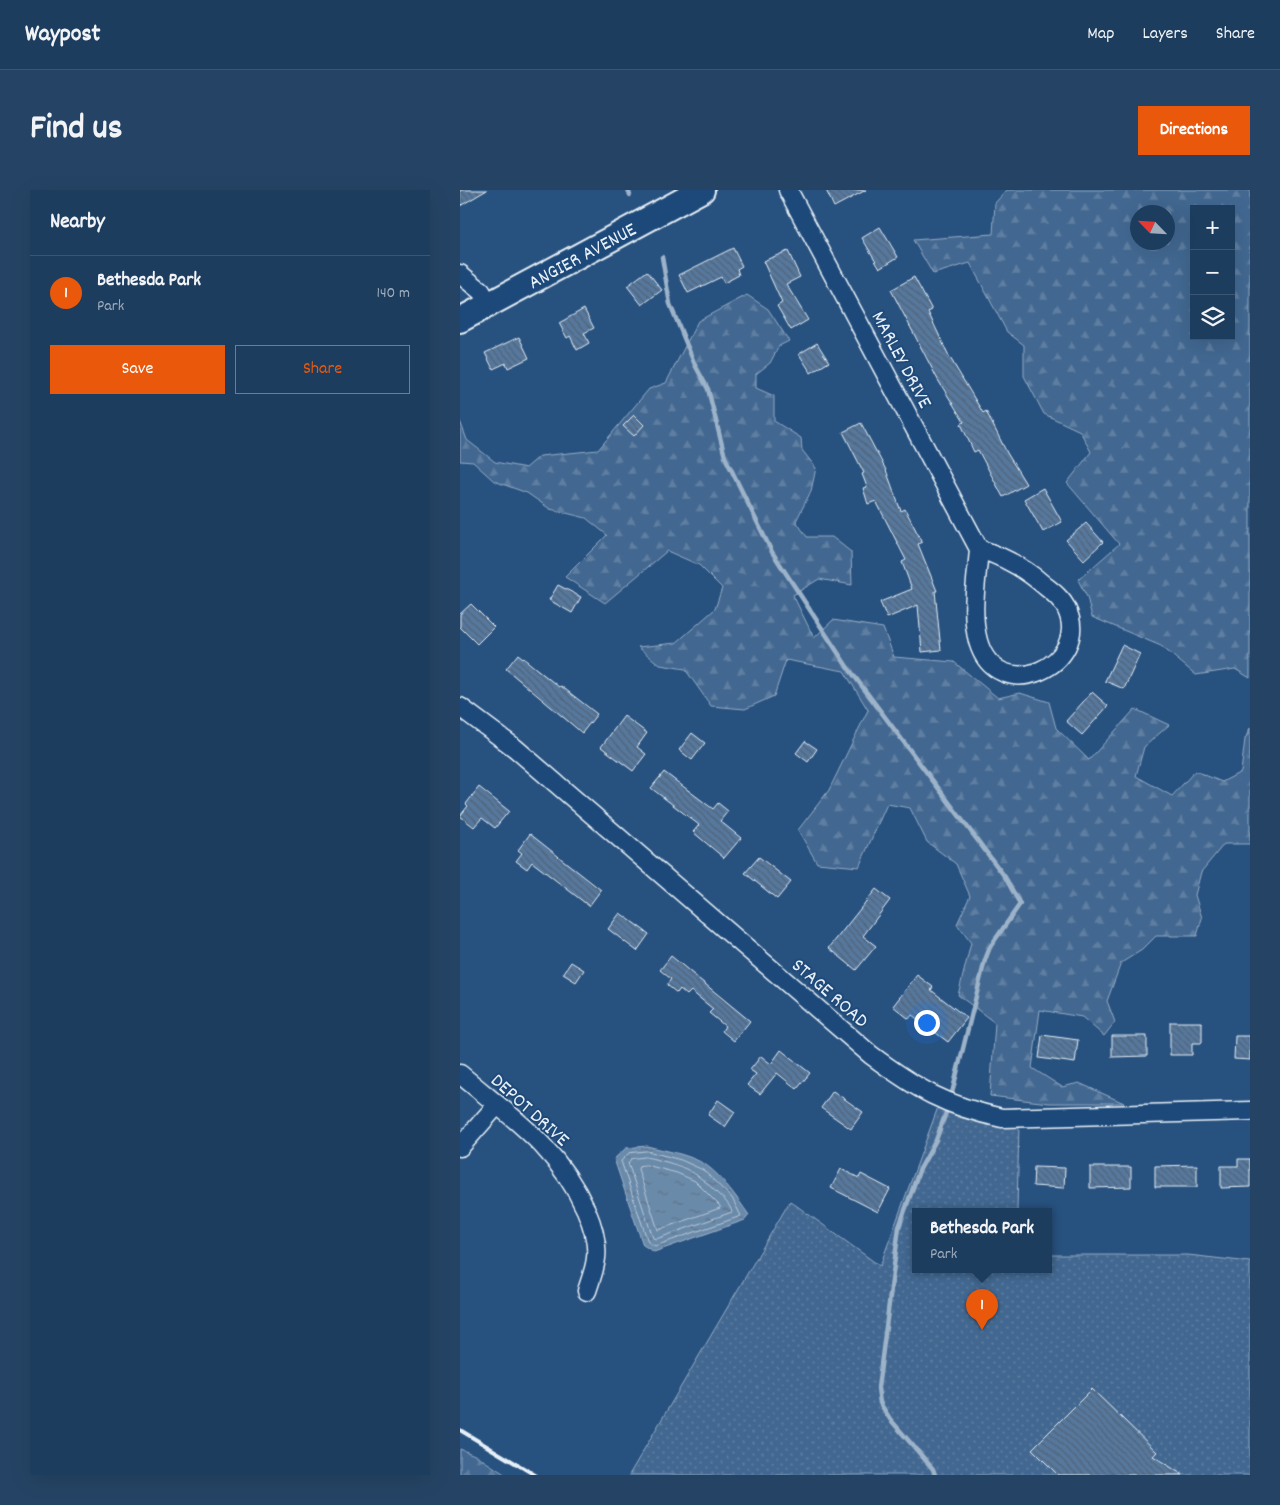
<!DOCTYPE html>
<meta charset="utf-8">
<style>
body{margin:0;font-family:Dekko,sans-serif;background:#254465;color:#f1f3f6}
.controls{position:absolute;right:15px;top:15px;display:grid;overflow:hidden;border-radius:0px;box-shadow:0 5px 20px #0002}
.controls button{width:45px;height:45px;display:grid;place-items:center;padding:0;border:0;border-bottom:1px solid #3b5674;background:#1d3d5f;color:#f1f3f6;font:25px sans-serif}
.compass{position:absolute;left:670px;top:15px;width:45px;height:45px;border-radius:50%;background:#1d3d5f;box-shadow:0 5px 20px #0002;rotate:295deg}
.you{position:absolute;left:466px;top:832px;width:18px;height:18px;margin:-12px;border:4px solid #fff;border-radius:50%;background:#1a73e8;box-shadow:0 0 0 8px #1a73e833}
.badge{display:grid;place-items:center;width:32px;height:32px;border-radius:50%;background:#ea580c;color:#fff;font-size:16px;font-weight:700}
.pin{position:absolute;translate:-50% -41px;filter:drop-shadow(0 1px 2px #0008)}
.pin::after{content:'';position:absolute;top:26px;width:18px;height:15px;background:inherit;clip-path:polygon(0 0,100% 0,50% 100%)}
.popup{position:absolute;left:452px;top:1018px;width:140px;height:65px;box-sizing:border-box;display:grid;place-content:center;border-radius:0px;background:#1d3d5f;filter:drop-shadow(0 1px 4px #0005);font-size:16px;white-space:nowrap;color:#a0aebd}
.popup b{font-size:19px;color:#f1f3f6}
.popup::after{content:'';position:absolute;left:50%;top:100%;margin-left:-10px;border:10px solid transparent;border-top-color:#1d3d5f}
.list{margin:0;padding:0;list-style:none}
h2{display:flex;justify-content:space-between;align-items:center;height:65px;margin:0;padding:0 20px;font-size:21px}
h2 small{font-size:16px;font-weight:400;color:#a0aebd}
.list li{display:grid;grid-template-columns:32px 1fr auto;gap:15px;align-items:center;box-sizing:border-box;height:75px;padding:0 20px;border-top:1px solid #3b5674}
.list b{display:block;font-size:19px;white-space:nowrap}
.list p{margin:0;font-size:16px;white-space:nowrap;color:#a0aebd}
.list em{font-size:16px;font-style:normal;color:#a0aebd}
.actions{display:flex;gap:10px;padding:15px 20px}
.actions a{flex:1;padding:11px 0;border:1px solid #ea580c;border-radius:0px;text-align:center;font-size:18px;color:#ea580c}
.actions .main{background:#ea580c;color:#fff}
.icon{flex:none;width:28px;height:28px;fill:none;stroke:currentColor;stroke-width:2;stroke-linecap:round;stroke-linejoin:round}
.map{position:relative;flex:none;width:790px;height:1285px;overflow:hidden;border-radius:0px}
header{display:flex;align-items:center;gap:30px;box-sizing:border-box;height:70px;padding:0 25px;background:#1d3d5f;border-bottom:1px solid #3b5674}
header strong{font-size:24px}
nav{display:flex;gap:28px;margin-inline-start:auto;font-size:18px}
.intro{display:flex;align-items:center;justify-content:space-between;box-sizing:border-box;height:120px;padding:0 30px}
h1{margin:0;font-size:35px}
.button{padding:12px 22px;border-radius:0px;background:#ea580c;color:#fff;font-size:18px;font-weight:700}
main{display:flex;gap:30px;padding:0 30px}
aside{flex:1;background:#1d3d5f;border-radius:0px;box-shadow:0 5px 20px #0002}
.map>svg:first-child{display:block}
.forest{fill:url(#forest-firs);stroke:#96acc4;fill-rule:evenodd}
.park{fill:url(#park-dots);stroke:#96acc4}
.water{fill:url(#water-ripples);stroke:#9db3c9}
.lines{fill:none;stroke-linecap:round;stroke-linejoin:round}
.shore{stroke:#b6c8d9;stroke-width:1}
.stream{stroke:#9db3c9;stroke-width:4.5}
.building{fill:url(#building-back-hatch);stroke:#e8f1f8}
.street-casing{stroke:#e8f1f8;stroke-width:21}
.secondary-casing{stroke:#e8f1f8;stroke-width:28}
.street{stroke:#1f4a7a;stroke-width:18}
.secondary{stroke:#1f4a7a;stroke-width:24}
.rail{stroke:#e8f1f8;stroke-width:4}
.labels{text-anchor:middle;stroke-width:4;stroke-linejoin:round;paint-order:stroke}
.street-label{font-size:20px;fill:#e8f1f8;stroke:#1f4a7a}
</style>
<header>
<strong>Waypost</strong>
<nav><a>Map</a><a>Layers</a><a>Share</a></nav>
</header>
<div class="intro"><h1>Find us</h1><a class="button">Directions</a></div>
<main>
<aside>
<h2>Nearby<small></small></h2>
<ul class="list">
<li><span class="badge">1</span><div><b>Bethesda Park</b><p>Park</p></div><em>140 m</em></li>
</ul>
<div class="actions"><a class="main">Save</a><a>Share</a></div>
</aside>
<div class="map">
<svg width="790" height="1285" viewBox="0 0 790 1285">
<defs>
<pattern id="forest-firs" width="22" height="20" patternUnits="userSpaceOnUse" patternTransform="scale(1.25)"><rect width="22" height="20" fill="#436891"/><path d="M5 1l3.5 6h-7zM16 11l3.5 6h-7z" fill="#5e7ea1"/></pattern>
<pattern id="park-dots" width="8" height="8" patternUnits="userSpaceOnUse" patternTransform="scale(1.25)"><rect width="8" height="8" fill="#436891"/><path d="M2 2h.1M6 6h.1" fill="none" stroke="#5e7ea1" stroke-width="1.8" stroke-linecap="round"/></pattern>
<pattern id="water-ripples" width="26" height="14" patternUnits="userSpaceOnUse" patternTransform="scale(1.25)"><rect width="26" height="14" fill="#6b8aaa"/><path d="M2 4q2-2 4 0t4 0M15 11q2-2 4 0t4 0" fill="none" stroke="#5e7388"/></pattern>
<pattern id="building-back-hatch" width="6" height="6" patternUnits="userSpaceOnUse" patternTransform="scale(1.25)"><rect width="6" height="6" fill="#57789d"/><path d="M-1 5l2 2M0 0l6 6M5-1l2 2" fill="none" stroke="#4f6278"/></pattern>
</defs>
<rect width="100%" height="100%" fill="#27517f"/>
<filter id="ink" filterUnits="userSpaceOnUse"><feTurbulence type="fractalNoise" baseFrequency=".02" numOctaves="2"/><feDisplacementMap in="SourceGraphic" scale="10" xChannelSelector="R" yChannelSelector="G"/><feConvolveMatrix kernelMatrix="1 2 1 2 8 2 1 2 1" color-interpolation-filters="sRGB"/></filter>
<g filter="url(#ink)">
<g class="forest">
<path d="M547,0H790V488L775,479L736,485L701,456L632,427L627,407L618,390L659,354L607,293L631,262L620,241L584,224L564,186V155L547,142L510,73L473,84L453,50L533,44L535,13ZM734,19H771V146H734ZM708,22V52H678V22Z"/>
<path d="M287,105L308,119L329,151L319,156L310,173L296,184V198L314,206V231L341,248L342,260L356,278L351,301L336,331L347,347H372L391,362L392,395L359,389L333,405L354,448L373,430L423,438L434,467L494,472L538,508L560,503L589,512L596,538L629,570L675,519L709,535L684,557L676,586L712,606L735,581L762,592L781,582L785,549L790,538V654H764L741,682L735,705L742,728L737,746H696L682,760L661,773L647,811L655,832L644,846L622,827L580,820L572,878L602,897L619,893L664,913H589L530,906L535,833L498,805L511,753L497,734L510,706L496,674L467,652L450,618L427,614L399,677L357,673L338,640L369,600L408,520L384,481L326,470L314,506L285,519L251,516L225,479L200,475L178,457L216,453L255,419L262,398L239,375L207,361L145,413L105,387L147,345L126,328L90,319L67,303L34,291L13,272L0,271V231L7,250L35,272L66,278L80,266L138,260L189,199L206,193L238,131Z"/>
<path d="M0,1259L17,1266L46,1285H0Z"/>
</g>
<path class="park" d="M478,917L559,935L557,1021H456V1079H588V1065H728L790,1072V1285H169L330,1011L420,1076Z"/>
<path class="water" d="M187,956C206,961 229,964 246,975C263,987 277,1008 289,1025L285,1030L194,1062L183,1055L154,969L166,958Z"/>
<g class="lines">
<g class="shore">
<path d="M187,961L221,970L243,980L272,1008L281,1026L195,1056L188,1052L161,971L169,963Z"/>
<path d="M186,967C220,975 233,978 258,1004C264,1009 270,1015 272,1022L196,1049L193,1048L168,973L171,969Z"/>
<path d="M186,975L217,983L235,991L260,1016V1018L198,1040L178,979L179,976Z"/>
</g>
<g class="stream">
<path d="M168,0L170,5"/>
<path d="M202,67L210,114L235,175L248,199L265,267L312,362L386,475L545,687L560,714L530,757L525,770L491,907"/>
<path d="M475,1285L473,1279L430,1229L420,1213L418,1198L439,1037L459,981L476,950L488,917"/>
</g>
</g>
<g class="building">
<path d="M0,0H27L0,16Z"/>
<path d="M366,0H406L374,17Z"/>
<path d="M420,37L438,67L420,78L402,48Z"/>
<path d="M273,58L282,76L277,79L279,85L264,93L261,87L228,103L219,85Z"/>
<path d="M328,61L340,87L326,94L348,130L331,140L317,116L322,113L303,71Z"/>
<path d="M187,81L202,100L182,115L167,96Z"/>
<path d="M454,87L472,120L468,122L489,166L523,223L526,221L547,263L566,294L543,307L518,260L514,262L501,234L504,232L478,190L431,100Z"/>
<path d="M124,119L134,138L124,143L129,153L117,160L110,146L107,148L99,133Z"/>
<path d="M59,147L69,168L48,178L46,173L33,179L25,163Z"/>
<path d="M357,153L369,172L351,183L339,164Z"/>
<path d="M174,225L184,235L174,246L163,236Z"/>
<path d="M401,233L426,280L441,321L445,319L462,352L458,354L477,401H475L481,460L462,462L458,415L427,428L420,412L452,399L442,372L446,370L416,311L408,314L403,298L407,297L402,284L404,283L383,242Z"/>
<path d="M583,298L602,332L583,342L564,309Z"/>
<path d="M626,333L643,352L624,370L606,350Z"/>
<path d="M98,395L121,407L112,423L89,410Z"/>
<path d="M11,414L34,437L17,454L0,437V424Z"/>
<path d="M662,455L680,464L664,499L645,491Z"/>
<path d="M58,464L99,497L101,496L137,524L122,543L46,479Z"/>
<path d="M632,502L648,516L622,545L606,531Z"/>
<path d="M164,526L187,543L177,557L186,564L173,581L141,557Z"/>
<path d="M232,543L245,553L232,570L219,560Z"/>
<path d="M345,551L357,559L348,572L336,563Z"/>
<path d="M204,582L253,619L258,613L268,621L260,631L281,648L264,668L233,642L239,635L191,598Z"/>
<path d="M19,597L49,621L35,638L22,628L14,637L0,626L8,616L6,614Z"/>
<path d="M70,644L141,700L129,716L72,672L67,679L56,671L62,663L58,660Z"/>
<path d="M299,667L331,692L317,709L285,683Z"/>
<path d="M416,699L430,710L403,746L416,756L396,780L369,758Z"/>
<path d="M160,723L189,744L177,761L148,739Z"/>
<path d="M211,766L290,831L274,851L262,841L265,836L249,823L253,819L231,801L227,805L220,799L217,803L207,795L211,789L200,780Z"/>
<path d="M111,772L124,780L116,792L103,784Z"/>
<path d="M457,785L473,797L471,800L507,828L488,852L452,825L449,829L433,816Z"/>
<path d="M710,832H742V853H732V865H710Z"/>
<path d="M582,845L618,850L615,873L579,868Z"/>
<path d="M652,846H687V866L652,867Z"/>
<path d="M775,846H790V870L774,869Z"/>
<path d="M321,860L350,883L337,899L317,883L300,904L287,895L296,884L290,880L301,866L311,874Z"/>
<path d="M373,901L403,922L391,939L361,918Z"/>
<path d="M258,910L275,922L265,937L248,925Z"/>
<path d="M778,969H790V997L761,998V976H778Z"/>
<path d="M737,975V997H695V976Z"/>
<path d="M574,977L605,978L604,998L573,996Z"/>
<path d="M630,977H671V997L630,998Z"/>
<path d="M381,979L399,988L401,984L430,999L418,1022L371,998Z"/>
<path d="M632,1199L697,1262L693,1266L723,1285H598L572,1259Z"/>
</g>
<g class="lines">
<defs>
<g id="street">
<path d="M328,0L519,359C517,388 510,422 518,451C537,519 634,474 606,418C602,409 593,402 585,396C565,378 545,367 519,359"/>
<path d="M0,84L21,101L29,114"/>
<path d="M0,517L55,558L411,865C457,899 485,916 542,928L790,921"/>
<path d="M0,884C51,927 97,956 126,1020C132,1034 138,1052 136,1068C135,1079 130,1091 127,1101"/>
<path d="M0,957L37,915"/>
</g>
<g id="secondary">
<path id="s1" d="M0,130L242,0"/>
</g>
</defs>
<use href="#street" class="street-casing"/>
<use href="#secondary" class="secondary-casing"/>
<use href="#street" class="street"/>
<use href="#secondary" class="secondary"/>
<path class="rail" d="M0,1240L75,1285"/>
</g>
</g>
<g class="labels">
<g class="street-label">
<text dy="7" stroke="none"><textPath href="#s1" startOffset="138">ANGIER AVENUE</textPath></text>
<text transform="translate(443 169) rotate(62)" y="7">MARLEY DRIVE</text>
<text transform="translate(371 802) rotate(41)" y="7">STAGE ROAD</text>
<text transform="translate(71 919) rotate(42)" y="7">DEPOT DRIVE</text>
</g>
</g>
</svg>
<div class="controls">
<button>+</button>
<button>−</button>
<button><svg class="icon" aria-label="layers" viewBox="0 0 24 24"><path d="M12 4l9 5-9 5-9-5zM3 14l9 5 9-5"/></svg></button>
</div>
<svg class="compass" viewBox="-18 -18 36 36"><path d="M0-13l5 13h-10z" fill="#e53935"/><path d="M0 13l5-13h-10z" fill="#a0aebd"/></svg>
<div class="you"></div>
<div class="pin badge" style="left:522px;top:1140px">1</div>
<div class="popup"><b>Bethesda Park</b>Park</div>
</div>
</main>
